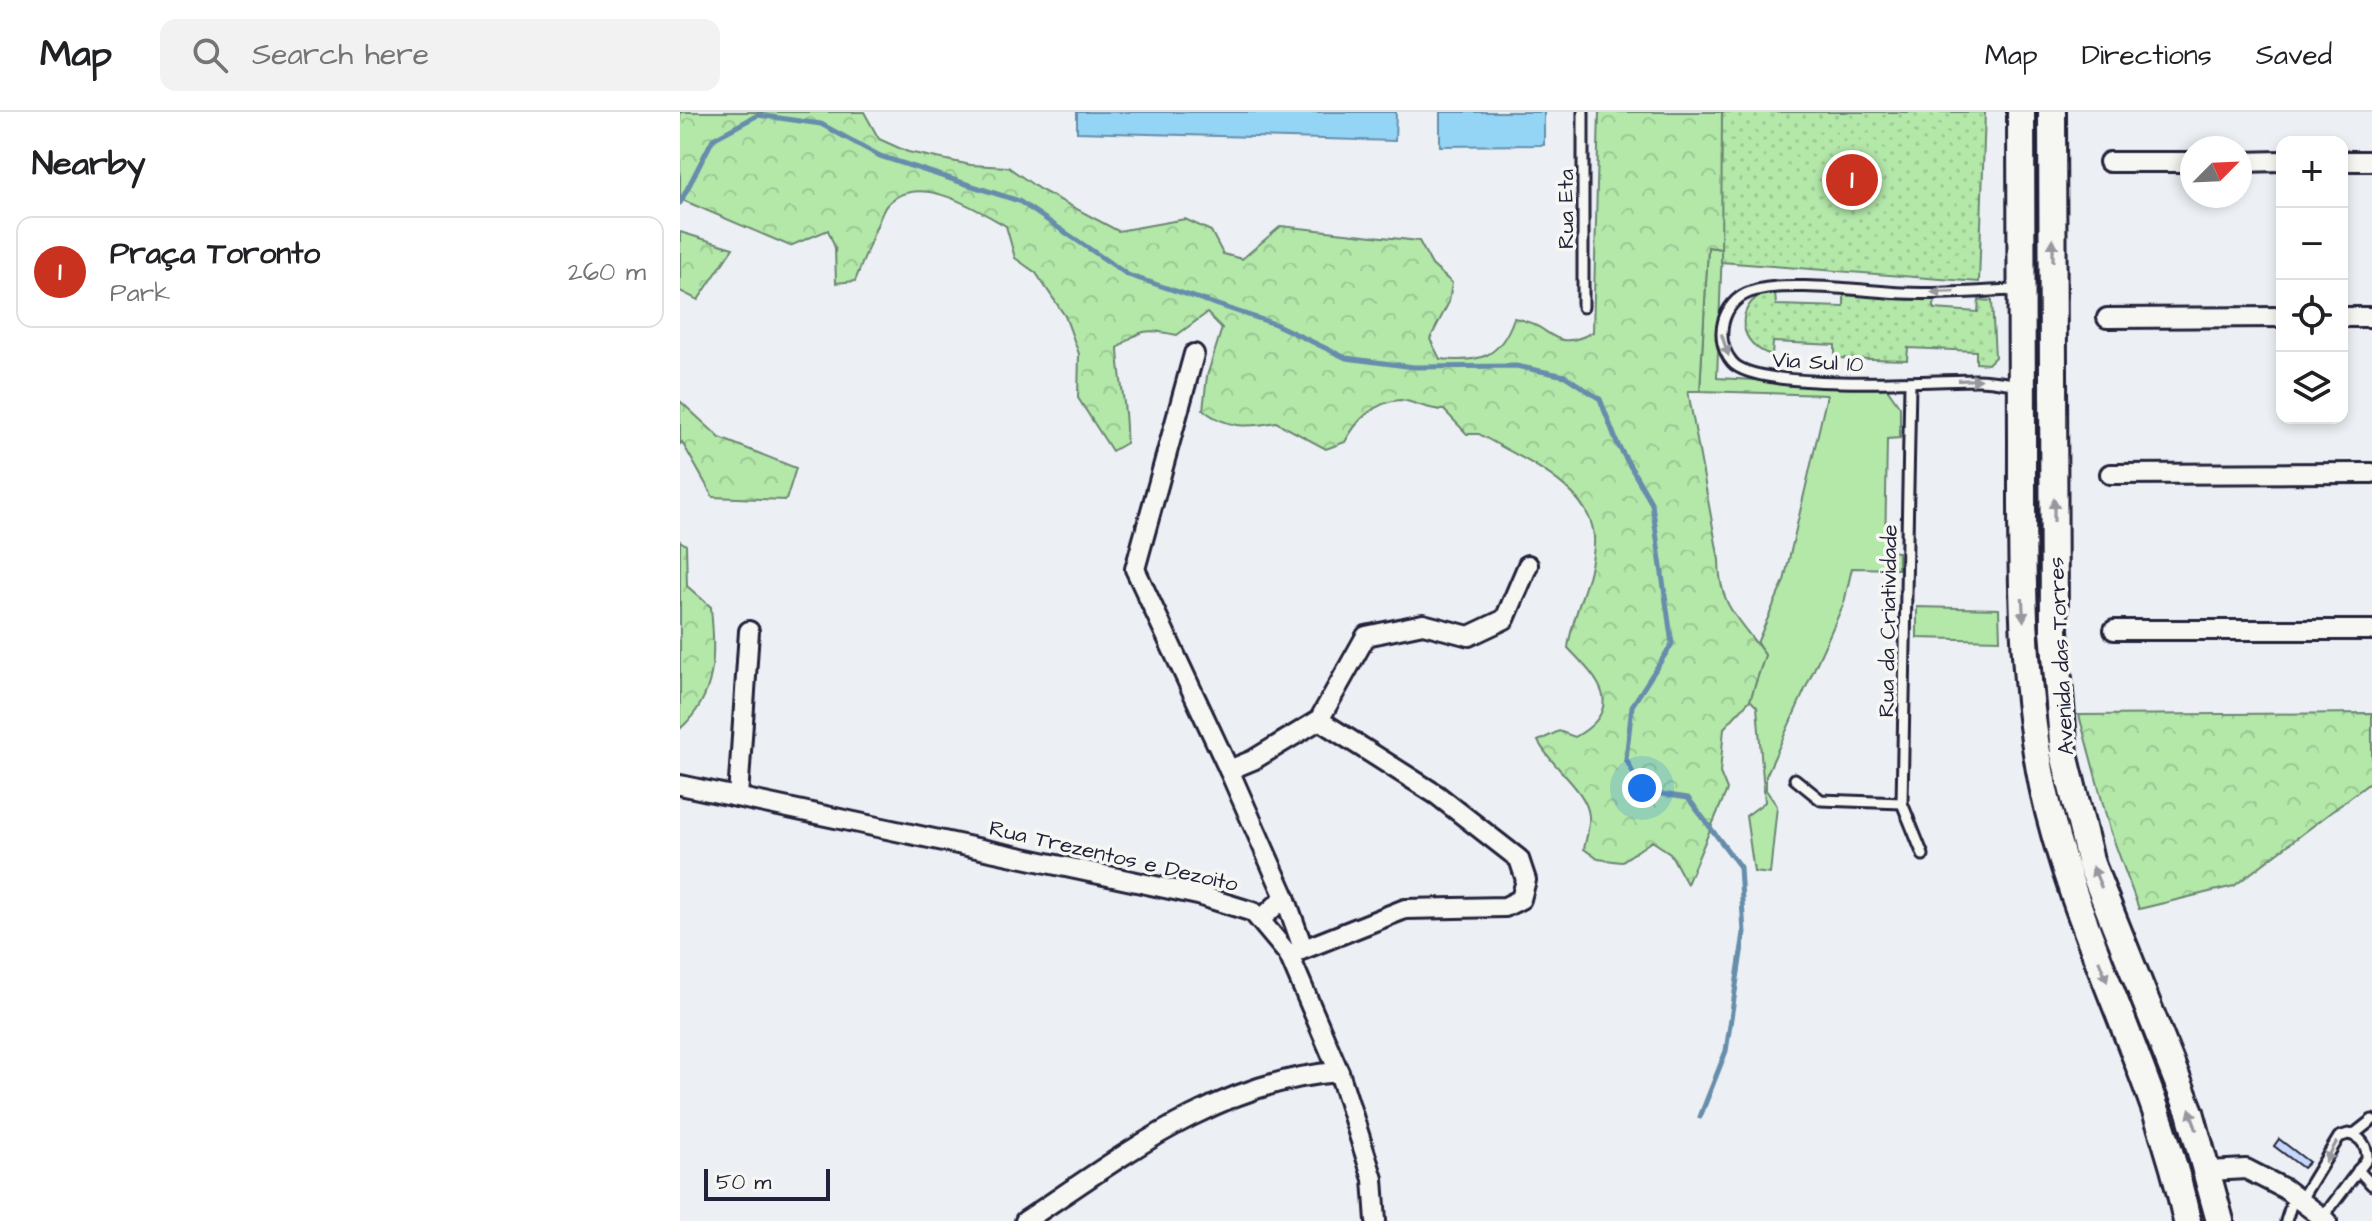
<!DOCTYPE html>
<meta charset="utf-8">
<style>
body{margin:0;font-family:"Architects Daughter",sans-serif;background:#f2f2f2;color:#202124}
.controls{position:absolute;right:24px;top:24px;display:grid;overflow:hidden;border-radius:16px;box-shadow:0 4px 12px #0003}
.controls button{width:72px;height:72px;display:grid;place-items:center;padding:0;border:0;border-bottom:2px solid #e0e0e0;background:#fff;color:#202124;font:40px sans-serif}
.compass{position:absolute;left:1500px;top:24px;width:72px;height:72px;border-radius:50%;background:#fff;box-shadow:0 4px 12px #0003;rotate:66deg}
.scale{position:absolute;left:24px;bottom:20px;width:126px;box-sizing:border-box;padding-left:8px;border:4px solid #22223b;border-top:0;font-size:22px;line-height:28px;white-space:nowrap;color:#22223b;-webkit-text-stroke:6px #f6f6f2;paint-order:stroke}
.you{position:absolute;left:962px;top:676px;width:28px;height:28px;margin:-20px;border:6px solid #fff;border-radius:50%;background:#1a73e8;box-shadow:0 0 0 12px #1a73e833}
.badge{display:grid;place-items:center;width:52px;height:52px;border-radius:50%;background:#c8321e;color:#fff;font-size:26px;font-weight:700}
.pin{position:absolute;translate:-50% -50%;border:4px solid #fff;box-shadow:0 2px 8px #0006}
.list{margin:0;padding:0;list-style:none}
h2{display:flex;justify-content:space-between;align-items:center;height:104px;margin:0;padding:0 32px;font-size:34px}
h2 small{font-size:26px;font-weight:400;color:#757577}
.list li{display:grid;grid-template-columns:52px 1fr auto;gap:24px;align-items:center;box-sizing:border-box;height:112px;margin:0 16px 16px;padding:0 16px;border:2px solid #e0e0e0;border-radius:16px}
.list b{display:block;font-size:30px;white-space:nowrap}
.list p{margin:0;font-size:26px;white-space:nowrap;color:#757577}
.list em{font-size:26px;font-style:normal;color:#757577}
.icon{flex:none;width:44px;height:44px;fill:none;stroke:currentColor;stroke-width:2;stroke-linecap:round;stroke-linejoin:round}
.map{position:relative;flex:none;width:1692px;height:1109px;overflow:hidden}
header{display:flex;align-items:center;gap:48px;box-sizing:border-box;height:112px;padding:0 40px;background:#fff;border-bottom:2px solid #e0e0e0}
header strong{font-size:38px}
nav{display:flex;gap:44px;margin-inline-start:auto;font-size:28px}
.search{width:560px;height:72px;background:#f2f2f2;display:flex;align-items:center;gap:20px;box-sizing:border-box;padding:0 28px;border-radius:16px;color:#757577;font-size:30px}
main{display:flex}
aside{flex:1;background:#fff}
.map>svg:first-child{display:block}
.green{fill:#b3e8a9;stroke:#6a8572;stroke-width:2}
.forest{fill:url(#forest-crowns);stroke:#6a8572;stroke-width:2}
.park{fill:url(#park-dots);stroke:#6a8572;stroke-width:2}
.water{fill:#94d5f5;stroke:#668dab;stroke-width:2}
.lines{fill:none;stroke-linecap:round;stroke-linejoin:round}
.stream{stroke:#668dab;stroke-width:5}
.building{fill:#c6d7fd;stroke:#22223b;stroke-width:2}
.service-casing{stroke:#22223b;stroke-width:15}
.minor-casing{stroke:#22223b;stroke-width:24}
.secondary-casing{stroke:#22223b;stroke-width:32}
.service{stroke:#f6f6f2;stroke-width:9}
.minor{stroke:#f6f6f2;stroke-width:18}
.secondary{stroke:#f6f6f2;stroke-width:26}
.oneway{fill:#9797a0}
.labels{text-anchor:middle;stroke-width:7;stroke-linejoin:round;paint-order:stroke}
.street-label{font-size:22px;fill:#22223b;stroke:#f6f6f2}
</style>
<header>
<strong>Map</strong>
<div class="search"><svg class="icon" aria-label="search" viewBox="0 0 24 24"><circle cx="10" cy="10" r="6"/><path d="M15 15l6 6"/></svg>Search here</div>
<nav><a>Map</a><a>Directions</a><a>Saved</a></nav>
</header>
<main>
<aside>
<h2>Nearby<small></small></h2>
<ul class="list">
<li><span class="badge">1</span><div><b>Praça Toronto</b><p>Park</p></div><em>260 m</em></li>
</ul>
</aside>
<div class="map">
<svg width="1692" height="1109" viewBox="0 0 1692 1109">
<defs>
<pattern id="forest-crowns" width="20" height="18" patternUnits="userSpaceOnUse" patternTransform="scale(2)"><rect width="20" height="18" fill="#b3e8a9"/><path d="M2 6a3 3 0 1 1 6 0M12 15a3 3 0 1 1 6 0" fill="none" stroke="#9ac792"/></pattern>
<pattern id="park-dots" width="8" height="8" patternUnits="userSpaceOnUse" patternTransform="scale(2)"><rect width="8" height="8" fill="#b3e8a9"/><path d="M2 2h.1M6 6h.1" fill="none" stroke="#9ac792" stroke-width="1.8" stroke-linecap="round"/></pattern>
</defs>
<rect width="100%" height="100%" fill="#ecf0f4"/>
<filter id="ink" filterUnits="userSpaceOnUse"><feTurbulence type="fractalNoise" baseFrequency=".0125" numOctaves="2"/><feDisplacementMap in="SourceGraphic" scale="16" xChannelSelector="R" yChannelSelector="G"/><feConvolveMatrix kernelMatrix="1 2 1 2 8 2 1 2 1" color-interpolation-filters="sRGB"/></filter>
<g filter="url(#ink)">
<g class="green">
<path d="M1028,135L1042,137L1037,266L1206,275L1220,295V326L1207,327L1205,439L1218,440V457L1172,456L1164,491L1086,664V678L1097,694L1090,762L1074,760L1066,704L1085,690L1077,595L1070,588L1085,543L1077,531L1104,469L1147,283L1020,279Z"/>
<path d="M1237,495L1319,497L1320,528L1237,526Z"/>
</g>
<g class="forest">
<path d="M0,0H184L199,27L228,40L291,53L328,55L359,77L438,119L505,107L531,119L543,142L562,147L601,114L739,129L752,153L772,171L769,190L750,227L760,247C800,251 820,246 834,206C873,212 871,243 913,220L919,0H1042V137L1028,135L1020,279H1008L1039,448C1039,495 1059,507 1085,543L1070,588L1044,616L1040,661L1047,678L1007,772L990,741L972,729L941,750L918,747L904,737C906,727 910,714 909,704C907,678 871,655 858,629L879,619L895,625C947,596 918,567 888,536C892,502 912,468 914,433C918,376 839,346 799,322H787L764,298C747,298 730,288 720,288C694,290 676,309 665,330L646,337L596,310C567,316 547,316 523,298L527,264L542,216L527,201L497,223C468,217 460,216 438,236C439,269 448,299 446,331L432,339L398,286L399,242L385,204L356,161L335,146L326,114C296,97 236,58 206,94C201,99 181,156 175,169L156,171L155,136L148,118L110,134L0,87Z"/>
<path d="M0,120L53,136L18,188L0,179Z"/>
<path d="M0,289L40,326L116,356L106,388L33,385L2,330L0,332Z"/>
<path d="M0,429L6,433L7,474L31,495C35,542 38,583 0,617Z"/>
<path d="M1692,601V669L1554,774L1459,797L1430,718L1399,603Z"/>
</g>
<g class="park">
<path d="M1042,0H1305L1299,170L1041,150Z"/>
<path d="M1086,180H1095L1096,193L1164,195V182L1254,185V197L1298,200L1299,188L1312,189L1315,245L1308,252L1296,251V239L1228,236L1227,248L1155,246V233L1093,230L1092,243C1059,234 1052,195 1086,180Z"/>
</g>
<g class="water">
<path d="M397,0H716L715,29L397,20Z"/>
<path d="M760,0H864V33L760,34Z"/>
</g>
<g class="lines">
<path class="stream" d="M0,91L33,27L78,3L141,12L200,44L339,89L448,163L595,212L666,246L734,255L836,254L885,264L920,287L938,333L972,392L992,532L952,594L946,647L962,679L1008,686L1060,755L1064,821L1046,939L1020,1005"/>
</g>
<path class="building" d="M1599,1027L1629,1050L1623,1056L1594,1034Z"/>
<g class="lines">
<defs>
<g id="service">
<path d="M1338,178C1299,179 1260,183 1222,181C1184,179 1103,168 1070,180C1042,190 1033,227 1052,250C1076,280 1255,268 1297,268C1311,268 1326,271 1340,273"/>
<path d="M903,195V0"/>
<path d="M1230,271L1222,691L1243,743"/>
<path d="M1115,667L1141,688L1222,691"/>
<path d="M1673,1023L1692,1008"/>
<path d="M1678,1058L1692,1073"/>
<path d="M1620,1089L1659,1025L1668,1022C1681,1024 1688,1035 1687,1047L1643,1105"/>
<path d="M1606,1109L1614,1084"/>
</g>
<g id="minor">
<path d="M1662,49H1692"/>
<path d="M1429,50H1512"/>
<path d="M1560,50L1602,49"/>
<path d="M1662,205H1692"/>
<path d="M1427,206L1602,205"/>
<path d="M514,242L455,457L549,658"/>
<path d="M1430,362L1692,361"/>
<path d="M1434,518H1692"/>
<path d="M0,673L518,783L573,800L609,843L659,960L693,1067L696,1109"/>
<path d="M58,685L69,519"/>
<path d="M605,785L623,836"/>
<path d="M580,808L605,785L549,658L573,648L639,608L686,524L743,512L789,524L825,507L848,453"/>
<path d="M609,843L725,797L825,795L841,787L846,768L839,747L757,683L639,608"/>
<path d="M1529,1059L1566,1057L1605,1077L1647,1109"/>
<path d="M345,1109C441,1045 540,968 659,960"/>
</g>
<g id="secondary">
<path d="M1341,0C1341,111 1342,221 1342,332C1342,447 1340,561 1363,674C1395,824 1476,959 1507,1109"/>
<path d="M1372,0L1374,518L1384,642L1411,752L1510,1000L1540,1109"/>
</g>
</defs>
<use href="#service" class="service-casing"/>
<use href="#minor" class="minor-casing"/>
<use href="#secondary" class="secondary-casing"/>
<use href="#service" class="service"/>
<use href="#minor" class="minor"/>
<use href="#secondary" class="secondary"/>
</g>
<defs><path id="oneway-solid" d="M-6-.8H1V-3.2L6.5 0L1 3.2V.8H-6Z" transform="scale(2)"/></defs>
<g class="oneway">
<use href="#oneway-solid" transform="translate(1373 138) rotate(-90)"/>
<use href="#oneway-solid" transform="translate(1263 180) rotate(178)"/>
<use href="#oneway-solid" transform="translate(1045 233) rotate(72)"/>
<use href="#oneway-solid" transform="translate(1290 268) rotate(-2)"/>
<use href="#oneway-solid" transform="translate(1374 398) rotate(-90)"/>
<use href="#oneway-solid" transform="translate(1343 498) rotate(87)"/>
<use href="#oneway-solid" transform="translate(1417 765) rotate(-113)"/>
<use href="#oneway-solid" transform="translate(1423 859) rotate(69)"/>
<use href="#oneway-solid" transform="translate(1513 1007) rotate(-108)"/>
<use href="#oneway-solid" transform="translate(1651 1040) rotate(118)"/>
</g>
</g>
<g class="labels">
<g class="street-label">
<text transform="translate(885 97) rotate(-90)" y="8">Rua Eta</text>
<text transform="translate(1138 249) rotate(3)" y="8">Via Sul 10</text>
<text transform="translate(1207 509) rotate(-89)" y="8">Rua da Criatividade</text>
<text transform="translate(1380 544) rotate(-93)" y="8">Avenida das Torres</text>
<text transform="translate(434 743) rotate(13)" y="8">Rua Trezentos e Dezoito</text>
</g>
</g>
</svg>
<div class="controls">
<button>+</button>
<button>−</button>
<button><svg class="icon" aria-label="locate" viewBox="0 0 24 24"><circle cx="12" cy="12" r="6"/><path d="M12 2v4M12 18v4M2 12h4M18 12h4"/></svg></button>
<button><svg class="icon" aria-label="layers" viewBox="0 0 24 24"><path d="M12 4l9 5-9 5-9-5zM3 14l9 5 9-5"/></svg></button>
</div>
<svg class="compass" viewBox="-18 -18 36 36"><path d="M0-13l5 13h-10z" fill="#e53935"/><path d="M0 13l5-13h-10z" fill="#757577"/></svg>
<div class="scale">50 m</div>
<div class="you"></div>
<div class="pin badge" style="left:1172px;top:68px">1</div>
</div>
</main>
